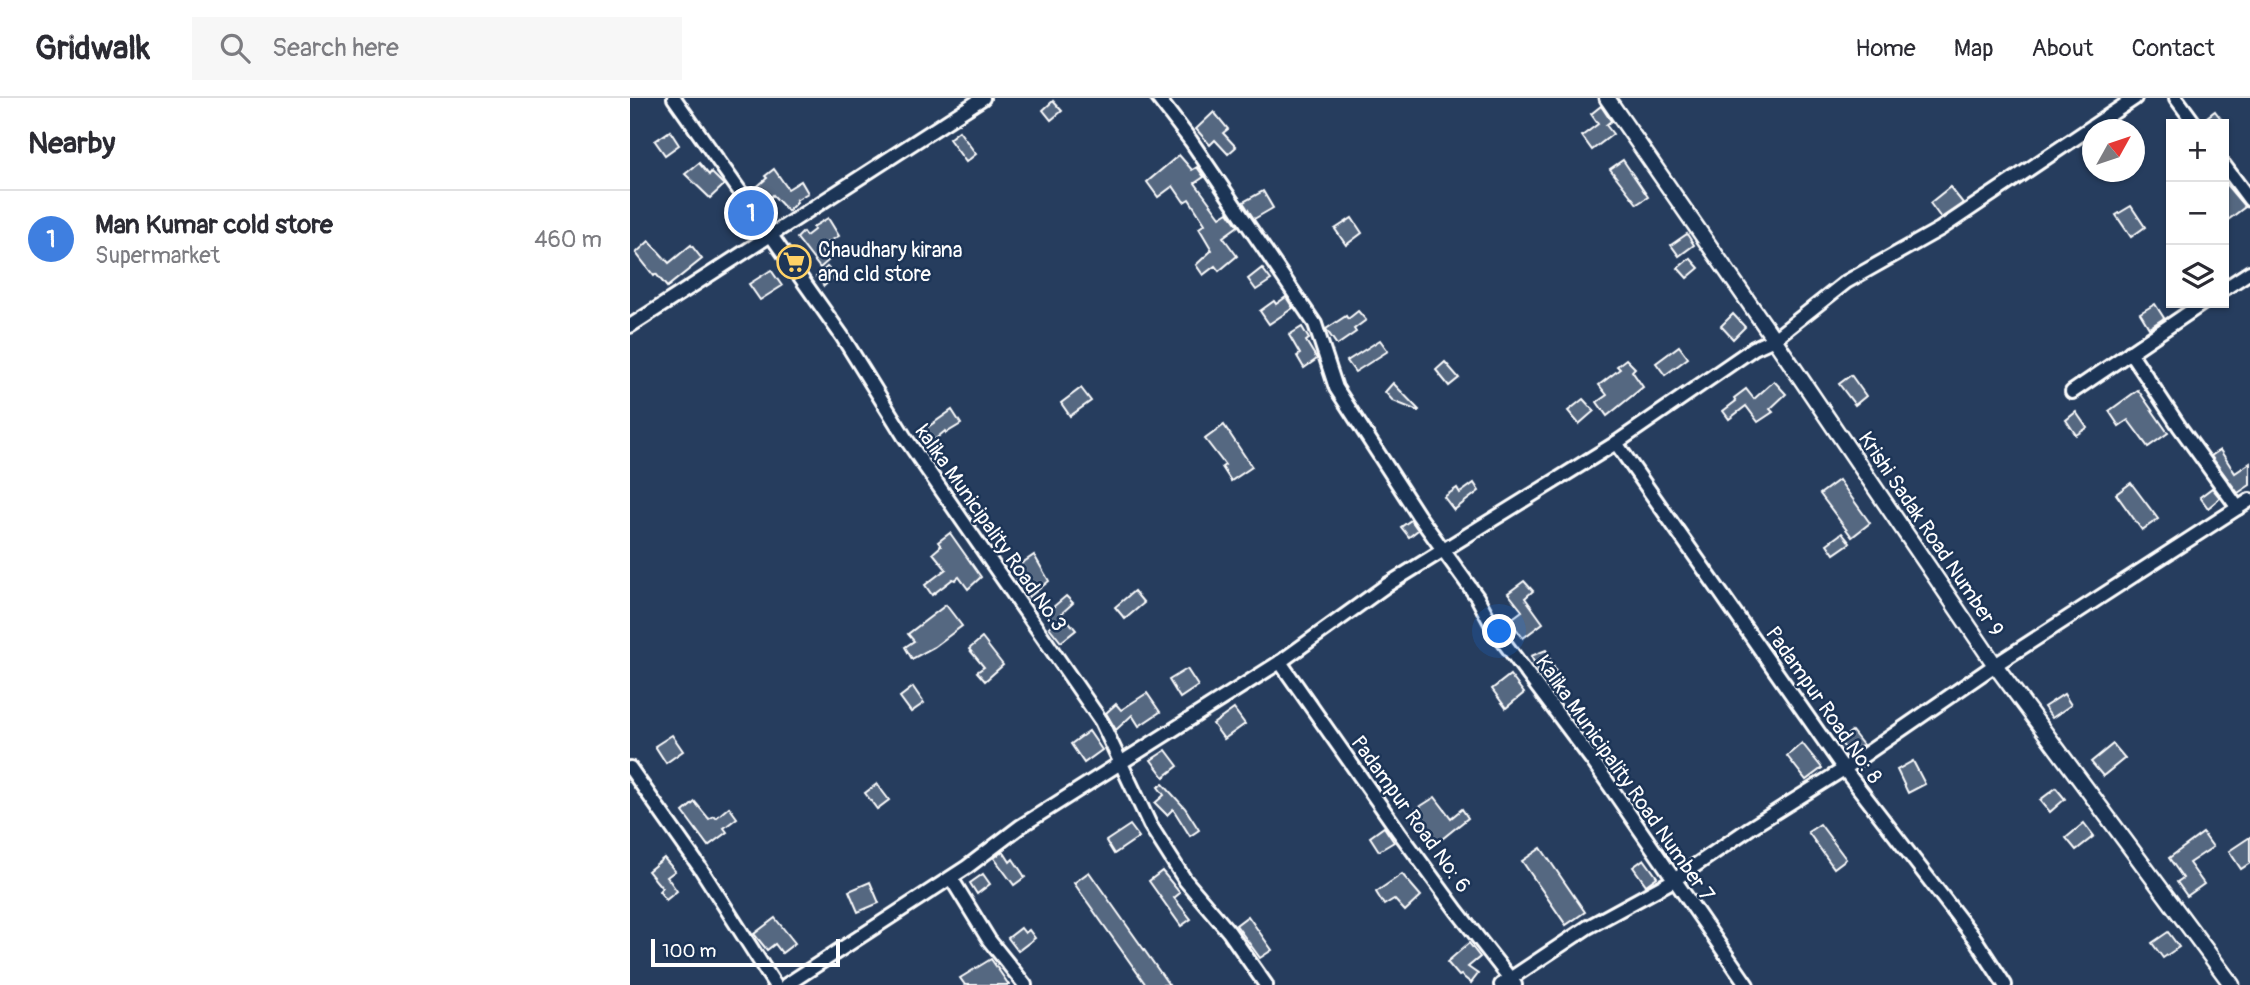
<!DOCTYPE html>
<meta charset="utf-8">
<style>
body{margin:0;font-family:Pangolin,sans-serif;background:#f7f7f7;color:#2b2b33}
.controls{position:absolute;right:21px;top:21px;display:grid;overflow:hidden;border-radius:0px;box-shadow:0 2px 5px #0004}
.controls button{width:63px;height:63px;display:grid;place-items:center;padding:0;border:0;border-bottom:2px solid #e1e1e2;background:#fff;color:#2b2b33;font:35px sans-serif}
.compass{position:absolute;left:1452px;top:21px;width:63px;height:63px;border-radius:50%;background:#fff;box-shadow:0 2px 5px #0004;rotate:50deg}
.scale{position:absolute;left:21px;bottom:18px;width:189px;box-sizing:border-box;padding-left:7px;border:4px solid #fff;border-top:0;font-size:19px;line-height:24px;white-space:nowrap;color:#fff;-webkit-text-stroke:5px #1d3557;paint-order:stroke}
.you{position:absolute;left:870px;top:534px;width:24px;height:24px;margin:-18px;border:5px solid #fff;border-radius:50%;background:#1a73e8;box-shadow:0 0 0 10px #1a73e833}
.badge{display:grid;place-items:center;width:46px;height:46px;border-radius:50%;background:#0b8043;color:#fff;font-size:23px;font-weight:700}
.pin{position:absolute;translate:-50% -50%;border:4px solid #fff;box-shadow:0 2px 7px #0006}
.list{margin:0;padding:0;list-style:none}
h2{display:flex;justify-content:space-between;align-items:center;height:91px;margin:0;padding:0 28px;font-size:30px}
h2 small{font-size:23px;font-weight:400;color:#7c7c81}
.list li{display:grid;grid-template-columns:46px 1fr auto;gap:21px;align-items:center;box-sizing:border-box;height:98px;padding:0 28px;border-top:2px solid #e1e1e2}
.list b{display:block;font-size:26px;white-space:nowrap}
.list p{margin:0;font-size:23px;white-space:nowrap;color:#7c7c81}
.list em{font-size:23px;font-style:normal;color:#7c7c81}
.icon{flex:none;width:38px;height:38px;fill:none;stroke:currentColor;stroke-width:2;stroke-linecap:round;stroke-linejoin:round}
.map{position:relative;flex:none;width:1620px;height:887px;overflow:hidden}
header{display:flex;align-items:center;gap:42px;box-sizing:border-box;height:98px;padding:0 35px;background:#fff;border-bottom:2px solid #e1e1e2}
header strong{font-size:33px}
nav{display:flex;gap:38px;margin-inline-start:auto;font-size:24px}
.search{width:490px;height:63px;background:#f7f7f7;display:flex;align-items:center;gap:18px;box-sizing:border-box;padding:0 24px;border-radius:0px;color:#7c7c81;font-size:26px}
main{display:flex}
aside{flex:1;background:#fff}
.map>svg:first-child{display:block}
.building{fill:#556781;stroke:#fff;stroke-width:2}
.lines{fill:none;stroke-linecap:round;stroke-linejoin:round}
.minor-casing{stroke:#fff;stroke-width:18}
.tertiary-casing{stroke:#fff;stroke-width:19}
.minor{stroke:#1d3557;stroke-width:12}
.tertiary{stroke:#1d3557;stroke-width:14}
.labels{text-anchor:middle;stroke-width:5;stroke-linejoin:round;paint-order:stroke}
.poi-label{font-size:21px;fill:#fff;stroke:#1d3557;text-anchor:start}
.street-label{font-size:21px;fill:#fff;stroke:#1d3557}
</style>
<header>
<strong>Gridwalk</strong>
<div class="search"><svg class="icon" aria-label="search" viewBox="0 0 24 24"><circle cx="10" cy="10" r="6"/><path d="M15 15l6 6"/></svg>Search here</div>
<nav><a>Home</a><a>Map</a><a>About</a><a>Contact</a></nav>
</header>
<main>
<aside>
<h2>Nearby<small></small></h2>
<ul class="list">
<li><span class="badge" style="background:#3f7fe0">1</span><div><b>Man Kumar cold store</b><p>Supermarket</p></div><em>460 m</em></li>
</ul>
</aside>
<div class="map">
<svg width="1620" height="887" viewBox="0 0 1620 887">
<rect width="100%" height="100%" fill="#263d5e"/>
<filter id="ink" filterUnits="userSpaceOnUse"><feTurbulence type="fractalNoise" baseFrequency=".0143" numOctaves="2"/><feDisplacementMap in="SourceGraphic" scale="14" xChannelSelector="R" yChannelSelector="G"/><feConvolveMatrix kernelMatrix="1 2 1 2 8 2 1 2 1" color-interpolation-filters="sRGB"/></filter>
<g filter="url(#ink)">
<g class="building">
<path d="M423,3L432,13L421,22L413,12Z"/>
<path d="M971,8L981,23L976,27L983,36L962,52L952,38L968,26L961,16Z"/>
<path d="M1585,13L1595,26H1574L1573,22Z"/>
<path d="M584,14L598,31L593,35L606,49L598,56L585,42L580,47L566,31Z"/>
<path d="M40,33L49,47L35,57L25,43Z"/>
<path d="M329,33L346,56L336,64L319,41Z"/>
<path d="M549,57L562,72L567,69L574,79L565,85L590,119L598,114L608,128L593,139L607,158L589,173L585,168L573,177L566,167L582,152L569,130L575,126L559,101L554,104L543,88L528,99L517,84Z"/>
<path d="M993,62L1018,99L1007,106L980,71Z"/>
<path d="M69,65L79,77L81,74L94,87L80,100L55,76Z"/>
<path d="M144,71L158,91L171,83L178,95L166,102L167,104L158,113L143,97L131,108L121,94L137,80L135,78Z"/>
<path d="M1594,84L1615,109L1594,125Z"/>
<path d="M1320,89L1333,105L1311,120L1300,105Z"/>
<path d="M633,93L643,110L624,121L613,104Z"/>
<path d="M1501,108L1515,129L1501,139L1486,117Z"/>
<path d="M198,120L209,138L188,150L199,162L190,170L167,140L173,134L176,138L184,132L183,129Z"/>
<path d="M722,120L732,135L716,147L705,131Z"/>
<path d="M1057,136L1064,147L1049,158L1041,147Z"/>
<path d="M19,143L39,165L61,147L72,161L37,189L26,176L24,178L6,155Z"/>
<path d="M1060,160L1069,170L1057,180L1048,170Z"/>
<path d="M197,169L205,178L194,188L186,179Z"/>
<path d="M632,170L641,182L626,192L618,181Z"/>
<path d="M141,172L152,188L130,202L119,186Z"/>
<path d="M656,199L663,210L639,226L630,213L644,203L646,206Z"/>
<path d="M1525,206L1534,220L1519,230L1510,215Z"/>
<path d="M728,213L736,222L724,231L726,234L707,247L696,231L716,218L718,221Z"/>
<path d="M1103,216L1115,229L1103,241L1091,228Z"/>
<path d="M672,229L679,241L676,243L687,261L674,270L667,258L670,256L659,237Z"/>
<path d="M750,242L758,253L725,274L717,263Z"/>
<path d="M1049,248L1058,260L1035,277L1026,265Z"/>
<path d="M996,261L1005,270L1002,273L1013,289L977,318L967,304L977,297L969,287L990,271L987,268Z"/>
<path d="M815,264L829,280L819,288L806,272Z"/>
<path d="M1221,277L1236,298L1225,307L1209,286Z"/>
<path d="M1144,283L1156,296L1140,311L1143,314L1128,324L1116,308L1099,321L1093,313L1106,303L1104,300L1116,291L1124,301Z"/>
<path d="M763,285L789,312L788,313L763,303L755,294Z"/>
<path d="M451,290L461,303L440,318L431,305Z"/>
<path d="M1508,292L1538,335L1518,349L1498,322L1489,328L1479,313Z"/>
<path d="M953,301L964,313L949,326L938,313Z"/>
<path d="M322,312L331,326L316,335L315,333L297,348L288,336Z"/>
<path d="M1446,314L1457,330L1446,337L1436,322Z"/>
<path d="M594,327L622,369L601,383L592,369L595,367L575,341Z"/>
<path d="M1590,352L1605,375L1620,365V387L1608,395L1581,358Z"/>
<path d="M1209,382L1240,425L1222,439L1190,396Z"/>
<path d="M844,385L849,393L824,412L814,399L827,390L830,395Z"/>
<path d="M1501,385L1528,421L1512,432L1486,396Z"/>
<path d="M1582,390L1590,400L1578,410L1570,399Z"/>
<path d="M781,422L788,432L779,439L771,429Z"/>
<path d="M320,435L351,479L338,491L329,479L325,482L323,481L302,497L295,487L316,471L303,455L311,448L308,444Z"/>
<path d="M1212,435L1220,445L1204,456L1197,446Z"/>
<path d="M404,457L419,483L399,499L382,472Z"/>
<path d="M894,483L903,493L895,500L913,525L893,540L880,522L892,513L878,495Z"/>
<path d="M504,493L514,505L495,521L485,509Z"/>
<path d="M436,498L443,505L432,515L446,532L431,544L419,529L425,524L416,515Z"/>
<path d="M316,507L332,528L304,549L282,561L275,549L284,543L278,536Z"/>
<path d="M352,540L373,567L355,583L347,574L354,569L339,551Z"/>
<path d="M916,552L926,574L912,580L901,558Z"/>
<path d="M557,571L568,588L550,600L539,582Z"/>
<path d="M880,577L894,595L876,610L862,591Z"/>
<path d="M283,589L294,605L281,614L270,599Z"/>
<path d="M517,595L530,614L509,628L502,617L486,632L476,615L486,606L491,612Z"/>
<path d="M1434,596L1441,607L1422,620L1414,609Z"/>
<path d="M604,611L615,626L594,641L583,626Z"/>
<path d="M459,633L472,652L454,665L441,646Z"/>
<path d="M1222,633L1233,647L1220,656L1209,643Z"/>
<path d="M42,637L53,653L36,665L25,648Z"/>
<path d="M1172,645L1192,670L1176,682L1157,658Z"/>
<path d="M1483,646L1495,660L1473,678L1461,664Z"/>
<path d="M536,652L548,668L534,679L521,662Z"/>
<path d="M1283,663L1295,686L1278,695L1267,672Z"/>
<path d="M247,686L259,702L247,711L235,695Z"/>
<path d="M533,686L555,710L569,732L560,738L543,711L537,717L525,705L534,697L528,689Z"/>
<path d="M1426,690L1435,701L1420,714L1410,702Z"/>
<path d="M805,699L821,720L832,711L838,720L807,745L783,713Z"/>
<path d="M65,704L79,721L84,718L86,720L99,709L107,720L94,730L97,734L78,748L53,714Z"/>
<path d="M1454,725L1464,738L1446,752L1436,740Z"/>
<path d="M1190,726L1216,761L1204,770L1178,734Z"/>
<path d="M500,727L509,739L484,756L476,743Z"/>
<path d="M754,729L764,744L749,753L740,739Z"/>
<path d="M1573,735L1583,749L1559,765L1574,786L1557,798L1547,784L1553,780L1539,760Z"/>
<path d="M1620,739V765L1611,771L1599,753Z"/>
<path d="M911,750L955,814L936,827L892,763Z"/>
<path d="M373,753L380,764L383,761L395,779L384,787L364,760Z"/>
<path d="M34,760L45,773L37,779L47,793L36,802L29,793L32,790L18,773Z"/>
<path d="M1014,761L1027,779L1016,787L1003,769Z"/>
<path d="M532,773L550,795L544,800L561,821L551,828L519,783Z"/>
<path d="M459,774L539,887H516L444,785Z"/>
<path d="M353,776L360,786L347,796L340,785Z"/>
<path d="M772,776L791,798L775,813L764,801L754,807L746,794Z"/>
<path d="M240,784L249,805L228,814L219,793Z"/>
<path d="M618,818L642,852L630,860L606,827Z"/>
<path d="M145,820L165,845L152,855L145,846L137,852L124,836Z"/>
<path d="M391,830L395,835L399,832L405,840L388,853L378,840Z"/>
<path d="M1538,834L1549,849L1533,860L1522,845Z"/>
<path d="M839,845L850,859L838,869L848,876L841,885L831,877L829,878L817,864Z"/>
<path d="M361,861L379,887H335L330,880Z"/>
</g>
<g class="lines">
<defs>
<g id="minor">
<path d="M44,0L212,238L274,338L471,623L520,727L555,782L599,834L636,887"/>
<path d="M528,0L561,43L685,226L706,290L788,417L847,499L864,531L962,662L1117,887"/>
<path d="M1546,0L1565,26"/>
<path d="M1594,67L1620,102"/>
<path d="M1594,191L1620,174"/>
<path d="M0,228L353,0"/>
<path d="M1500,254L1549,328L1608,410"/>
<path d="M1442,294L1573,205"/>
<path d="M986,345L1214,671L1345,841L1375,887"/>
<path d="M650,564L769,734L827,813L885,887"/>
<path d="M0,670L71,771L145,887"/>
<path d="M321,780L359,842L395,887"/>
<path d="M156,887L337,769L391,728L650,564L757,487L986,345L1124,250L1144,241L1216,184L1310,131L1505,0"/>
<path d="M871,887L958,829L1044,782L1120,730L1214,671L1365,567L1620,402"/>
</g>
<path id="tertiary" d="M977,0L1144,241L1365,567L1602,887"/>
</defs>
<use href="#minor" class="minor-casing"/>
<use href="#tertiary" class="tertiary-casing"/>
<use href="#minor" class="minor"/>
<use href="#tertiary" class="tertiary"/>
</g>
</g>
<defs>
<symbol id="supermarket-ring" viewBox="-11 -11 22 22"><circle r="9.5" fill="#1d3557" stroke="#ffd166" stroke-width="1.5"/><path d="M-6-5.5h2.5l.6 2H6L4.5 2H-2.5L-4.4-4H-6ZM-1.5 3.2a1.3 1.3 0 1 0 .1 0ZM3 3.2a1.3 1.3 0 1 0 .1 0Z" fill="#ffd166"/></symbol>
</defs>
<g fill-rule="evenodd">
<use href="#supermarket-ring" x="145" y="145" width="38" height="38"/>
</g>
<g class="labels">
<g class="poi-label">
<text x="188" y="159">Chaudhary kirana<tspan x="188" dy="24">and cld store</tspan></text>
</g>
<g class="street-label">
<text transform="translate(361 430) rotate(55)" y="7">kalika Municipality Road No.3</text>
<text transform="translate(1301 436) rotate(56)" y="7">Krishi Sadak Road Number 9</text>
<text transform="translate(1194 607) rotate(55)" y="7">Padampur Road No: 8</text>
<text transform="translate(995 680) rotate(55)" y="7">Kalika Municipality Road Number 7</text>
<text transform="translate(781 716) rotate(54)" y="7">Padampur Road No: 6</text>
</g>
</g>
</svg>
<div class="controls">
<button>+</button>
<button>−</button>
<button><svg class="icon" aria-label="layers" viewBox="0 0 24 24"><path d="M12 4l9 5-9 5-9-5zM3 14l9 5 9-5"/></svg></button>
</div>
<svg class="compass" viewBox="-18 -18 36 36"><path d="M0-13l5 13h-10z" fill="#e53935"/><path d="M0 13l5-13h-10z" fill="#7c7c81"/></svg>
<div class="scale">100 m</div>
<div class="you"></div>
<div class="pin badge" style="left:121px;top:115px;background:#3f7fe0">1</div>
</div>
</main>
